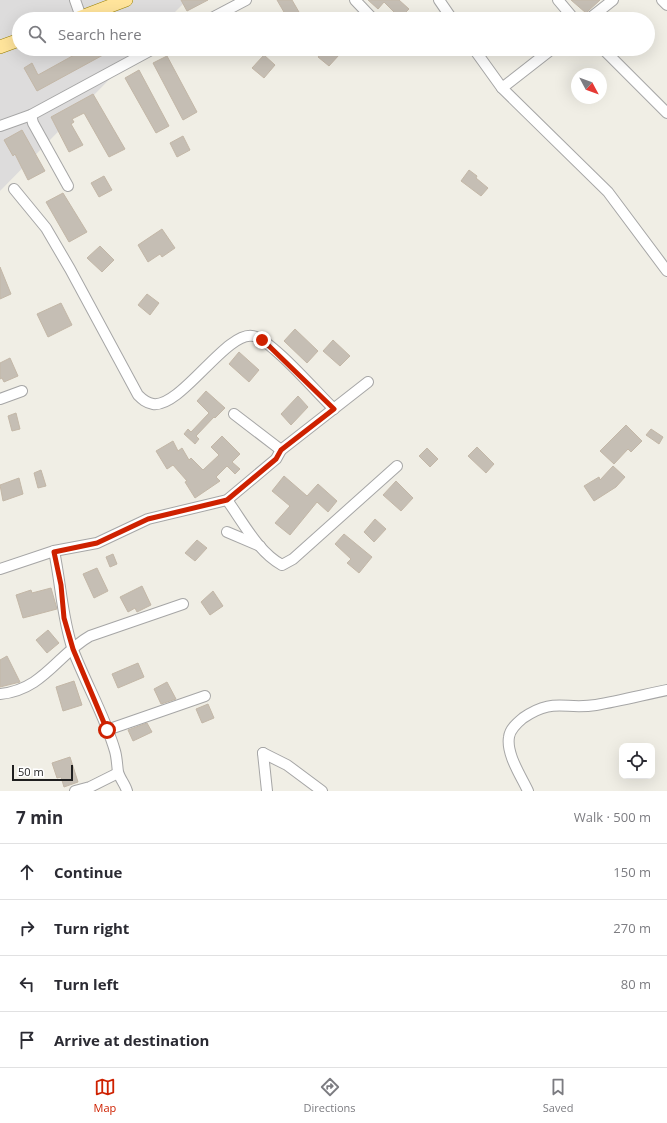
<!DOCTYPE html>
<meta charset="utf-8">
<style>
body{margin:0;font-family:"Open Sans",sans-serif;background:#f7f7f7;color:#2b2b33}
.controls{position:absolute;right:12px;bottom:12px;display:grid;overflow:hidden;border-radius:8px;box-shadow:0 4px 16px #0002}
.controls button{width:36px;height:36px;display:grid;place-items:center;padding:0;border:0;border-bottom:1px solid #e1e1e2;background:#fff;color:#2b2b33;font:20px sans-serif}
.compass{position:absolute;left:571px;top:68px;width:36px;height:36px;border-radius:50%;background:#fff;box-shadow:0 4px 16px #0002;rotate:131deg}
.scale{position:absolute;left:12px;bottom:10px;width:61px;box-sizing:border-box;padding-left:4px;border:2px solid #1f1f1f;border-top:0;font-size:11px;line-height:14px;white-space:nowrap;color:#1f1f1f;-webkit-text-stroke:3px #fff;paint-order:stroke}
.stop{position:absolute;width:12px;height:12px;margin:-9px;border:3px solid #ce2100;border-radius:50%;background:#fff}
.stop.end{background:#ce2100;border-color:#fff;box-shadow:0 1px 4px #0008}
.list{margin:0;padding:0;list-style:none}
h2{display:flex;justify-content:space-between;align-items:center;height:52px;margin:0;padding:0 16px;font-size:17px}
h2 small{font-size:13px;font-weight:400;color:#7c7c81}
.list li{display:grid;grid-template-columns:26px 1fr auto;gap:12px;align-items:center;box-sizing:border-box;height:56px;padding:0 16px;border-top:1px solid #e1e1e2}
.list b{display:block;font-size:15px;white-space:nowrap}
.list em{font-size:13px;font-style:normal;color:#7c7c81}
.icon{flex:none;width:22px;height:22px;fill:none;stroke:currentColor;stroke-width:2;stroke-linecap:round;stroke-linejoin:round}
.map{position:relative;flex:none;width:667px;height:791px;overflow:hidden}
.search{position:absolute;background:#fff;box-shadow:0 4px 16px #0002;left:12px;right:12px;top:12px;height:44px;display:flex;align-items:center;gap:10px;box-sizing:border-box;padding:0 14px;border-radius:22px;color:#7c7c81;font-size:15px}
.sheet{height:276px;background:#fff}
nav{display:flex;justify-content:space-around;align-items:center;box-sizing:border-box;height:56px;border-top:1px solid #e1e1e2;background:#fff;font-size:11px;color:#7c7c81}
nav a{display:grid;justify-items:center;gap:2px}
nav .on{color:#ce2100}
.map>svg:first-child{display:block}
.residential{fill:#dddcdc}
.building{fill:#c5beb4;stroke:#c3b7a7}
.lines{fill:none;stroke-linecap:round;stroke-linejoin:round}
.minor-casing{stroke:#a6a6a6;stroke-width:12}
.major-casing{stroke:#9a8000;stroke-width:14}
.minor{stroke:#fff;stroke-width:10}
.major{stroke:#ffe49b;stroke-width:13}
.route{stroke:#ce2100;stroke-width:5}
</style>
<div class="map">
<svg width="667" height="791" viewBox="0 0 667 791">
<rect width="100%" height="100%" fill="#f0eee5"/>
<path class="residential" d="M0,0H187L168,19H19V49H139L0,191Z"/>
<g class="building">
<path d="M181,0H208L187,11Z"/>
<path d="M277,0H292L303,19H288Z"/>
<path d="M368,0H399L409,9L400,18L384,2L378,9Z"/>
<path d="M571,0H600L586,13Z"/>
<path d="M85,49H114L37,91L24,68L32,63L38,75Z"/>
<path d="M325,49H333L339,55L329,66L318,57Z"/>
<path d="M264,55L275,65L264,78L252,68Z"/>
<path d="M167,56L197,112L183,120L153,63Z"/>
<path d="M139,70L169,126L156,133L125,78Z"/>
<path d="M93,94L125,149L109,157L84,113L72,119L74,122L71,124L83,145L69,152L51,117Z"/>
<path d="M22,130L45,171L28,180L15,154L13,156L4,140Z"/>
<path d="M183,136L190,150L177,157L170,143Z"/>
<path d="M469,170L477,176L476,178L488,188L481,196L461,181Z"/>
<path d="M104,176L112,190L99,197L91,183Z"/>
<path d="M63,193L87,232L69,242L46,202Z"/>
<path d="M162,229L175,248L162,257L160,254L148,262L138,245Z"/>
<path d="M100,246L114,260L102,272L87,258Z"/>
<path d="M0,267L11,294L0,299Z"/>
<path d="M147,294L159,303L150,315L138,305Z"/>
<path d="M61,303L72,325L48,337L37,314Z"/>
<path d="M295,329L318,351L307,363L284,341Z"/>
<path d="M333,340L350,356L340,366L323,351Z"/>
<path d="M239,352L259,370L249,382L229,364Z"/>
<path d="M10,358L18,376L4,382L2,378L0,379V363Z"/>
<path d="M206,391L225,408L215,418L214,417L196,436L199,439L195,444L184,434L188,429L191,432L209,413L197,401Z"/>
<path d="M298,396L308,407L291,425L281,414Z"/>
<path d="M16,413L20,429L12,431L8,416Z"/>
<path d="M626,425L642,441L631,452L628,449L614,464L600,451Z"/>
<path d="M651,429L663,437L659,444L646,435Z"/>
<path d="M222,436L240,454L232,462L240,469L235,474L227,466L216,477L220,481L195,498L185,482L187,481L173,465L167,469L156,451L173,441L178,451L182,448L189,460L191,458L203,470L219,455L211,447Z"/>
<path d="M477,447L494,464L486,473L468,456Z"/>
<path d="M427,448L438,459L430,467L419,456Z"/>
<path d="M613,466L625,477L616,487L594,501L584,486L599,477L600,480Z"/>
<path d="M41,470L46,486L38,488L34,473Z"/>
<path d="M284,476L307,496L318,484L337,501L328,512L317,502L290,535L275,523L290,506L272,491Z"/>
<path d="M19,478L23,494L3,501L0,485Z"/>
<path d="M396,481L413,498L401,511L383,495Z"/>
<path d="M375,519L386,529L374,542L364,532Z"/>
<path d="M344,534L372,557L359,573L347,563L351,559L335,544Z"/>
<path d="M197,540L207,548L195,561L185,553Z"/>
<path d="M113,554L117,564L110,567L106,557Z"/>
<path d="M97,568L108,591L94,598L83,574Z"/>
<path d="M142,586L151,605L137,612L135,608L128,612L120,597Z"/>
<path d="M51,588L57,609L23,618L16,595L31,590L32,593Z"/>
<path d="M213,591L223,606L210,615L201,602Z"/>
<path d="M48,630L59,643L47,653L36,640Z"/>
<path d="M7,656L20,682L0,687V660Z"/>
<path d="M138,663L144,677L118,688L112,674Z"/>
<path d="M74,681L82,705L63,711L56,687Z"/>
<path d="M167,682L176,699L161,704L154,689Z"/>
<path d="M208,704L214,718L202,723L196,709Z"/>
<path d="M147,723L152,732L133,741L128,730Z"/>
<path d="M70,757L78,782L64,787L61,777L57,778L52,763Z"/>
</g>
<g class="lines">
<defs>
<g id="minor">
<path d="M75,0L81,17"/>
<path d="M355,0L373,19"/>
<path d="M439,0L452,19"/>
<path d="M558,0L574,19"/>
<path d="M662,0L667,5"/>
<path d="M210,19L246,0"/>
<path d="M589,19L613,0"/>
<path d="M474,49L502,88L608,192L667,271"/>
<path d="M603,49L667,113"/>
<path d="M502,88L552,49"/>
<path d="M31,115L33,123L68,186"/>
<path d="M0,126L31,115L153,49"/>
<path d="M14,189L46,228L70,269L138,395C142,399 146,403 153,404C181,408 227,330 253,336C272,340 317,393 334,409"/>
<path d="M0,399L22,391"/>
<path d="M234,414L281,450"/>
<path d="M227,500C243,522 258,552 282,565L293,559L397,466"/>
<path d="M227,532L260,546"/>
<path d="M54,551C61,584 62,618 73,650C86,684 105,716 115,751C117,758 117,765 118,772C120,779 125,784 127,791"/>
<path d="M0,569L54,551L97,543L148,519L227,500L276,459L281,450L368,382"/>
<path d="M0,694C43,690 58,654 90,636L183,604"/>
<path d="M107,730L205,696"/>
<path d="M263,753L287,765L322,791"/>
<path d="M263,753L267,791"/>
<path d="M75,791L90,787L118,773"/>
<path d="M528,791C521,776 506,754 509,737C510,729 517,723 523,718C553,697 564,710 596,705C619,701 643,695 667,690"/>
</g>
<g id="major">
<path d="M76,19L126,0"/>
<path d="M0,47L19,40"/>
</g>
</defs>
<use href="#minor" class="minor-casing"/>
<use href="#major" class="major-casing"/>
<use href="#minor" class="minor"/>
<use href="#major" class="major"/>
</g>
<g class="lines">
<path class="route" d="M107,730L73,649L64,618L61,585L54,552L97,543L148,519L227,500L276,459L281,450L334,409L269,346L262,340"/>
</g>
</svg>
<div class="controls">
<button><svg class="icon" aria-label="locate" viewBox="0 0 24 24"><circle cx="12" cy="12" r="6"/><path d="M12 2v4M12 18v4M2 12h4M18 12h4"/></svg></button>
</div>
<svg class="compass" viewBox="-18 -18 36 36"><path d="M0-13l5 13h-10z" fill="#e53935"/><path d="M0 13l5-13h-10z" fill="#7c7c81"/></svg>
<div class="scale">50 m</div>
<div class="stop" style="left:107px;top:730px"></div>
<div class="stop end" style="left:262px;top:340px"></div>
<div class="search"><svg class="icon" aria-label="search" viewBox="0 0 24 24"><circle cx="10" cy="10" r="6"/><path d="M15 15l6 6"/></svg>Search here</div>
</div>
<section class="sheet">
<h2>7 min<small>Walk · 500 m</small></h2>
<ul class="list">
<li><svg class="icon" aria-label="ahead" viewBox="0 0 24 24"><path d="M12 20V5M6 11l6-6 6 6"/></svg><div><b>Continue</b></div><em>150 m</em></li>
<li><svg class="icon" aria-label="right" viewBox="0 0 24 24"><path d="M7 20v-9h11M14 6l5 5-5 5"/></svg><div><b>Turn right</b></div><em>270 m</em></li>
<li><svg class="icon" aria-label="left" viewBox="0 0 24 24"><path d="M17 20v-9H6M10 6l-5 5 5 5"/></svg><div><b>Turn left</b></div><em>80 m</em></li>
<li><svg class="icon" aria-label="arrive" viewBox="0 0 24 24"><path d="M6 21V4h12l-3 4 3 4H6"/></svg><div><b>Arrive at destination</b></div></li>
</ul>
</section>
<nav>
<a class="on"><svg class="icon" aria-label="map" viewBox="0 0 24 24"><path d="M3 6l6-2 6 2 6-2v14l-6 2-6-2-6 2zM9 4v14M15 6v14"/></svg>Map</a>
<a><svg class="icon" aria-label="directions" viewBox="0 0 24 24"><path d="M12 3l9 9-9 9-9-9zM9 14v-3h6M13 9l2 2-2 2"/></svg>Directions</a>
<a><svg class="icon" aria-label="saved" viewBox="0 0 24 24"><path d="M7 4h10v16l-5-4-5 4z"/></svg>Saved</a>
</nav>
